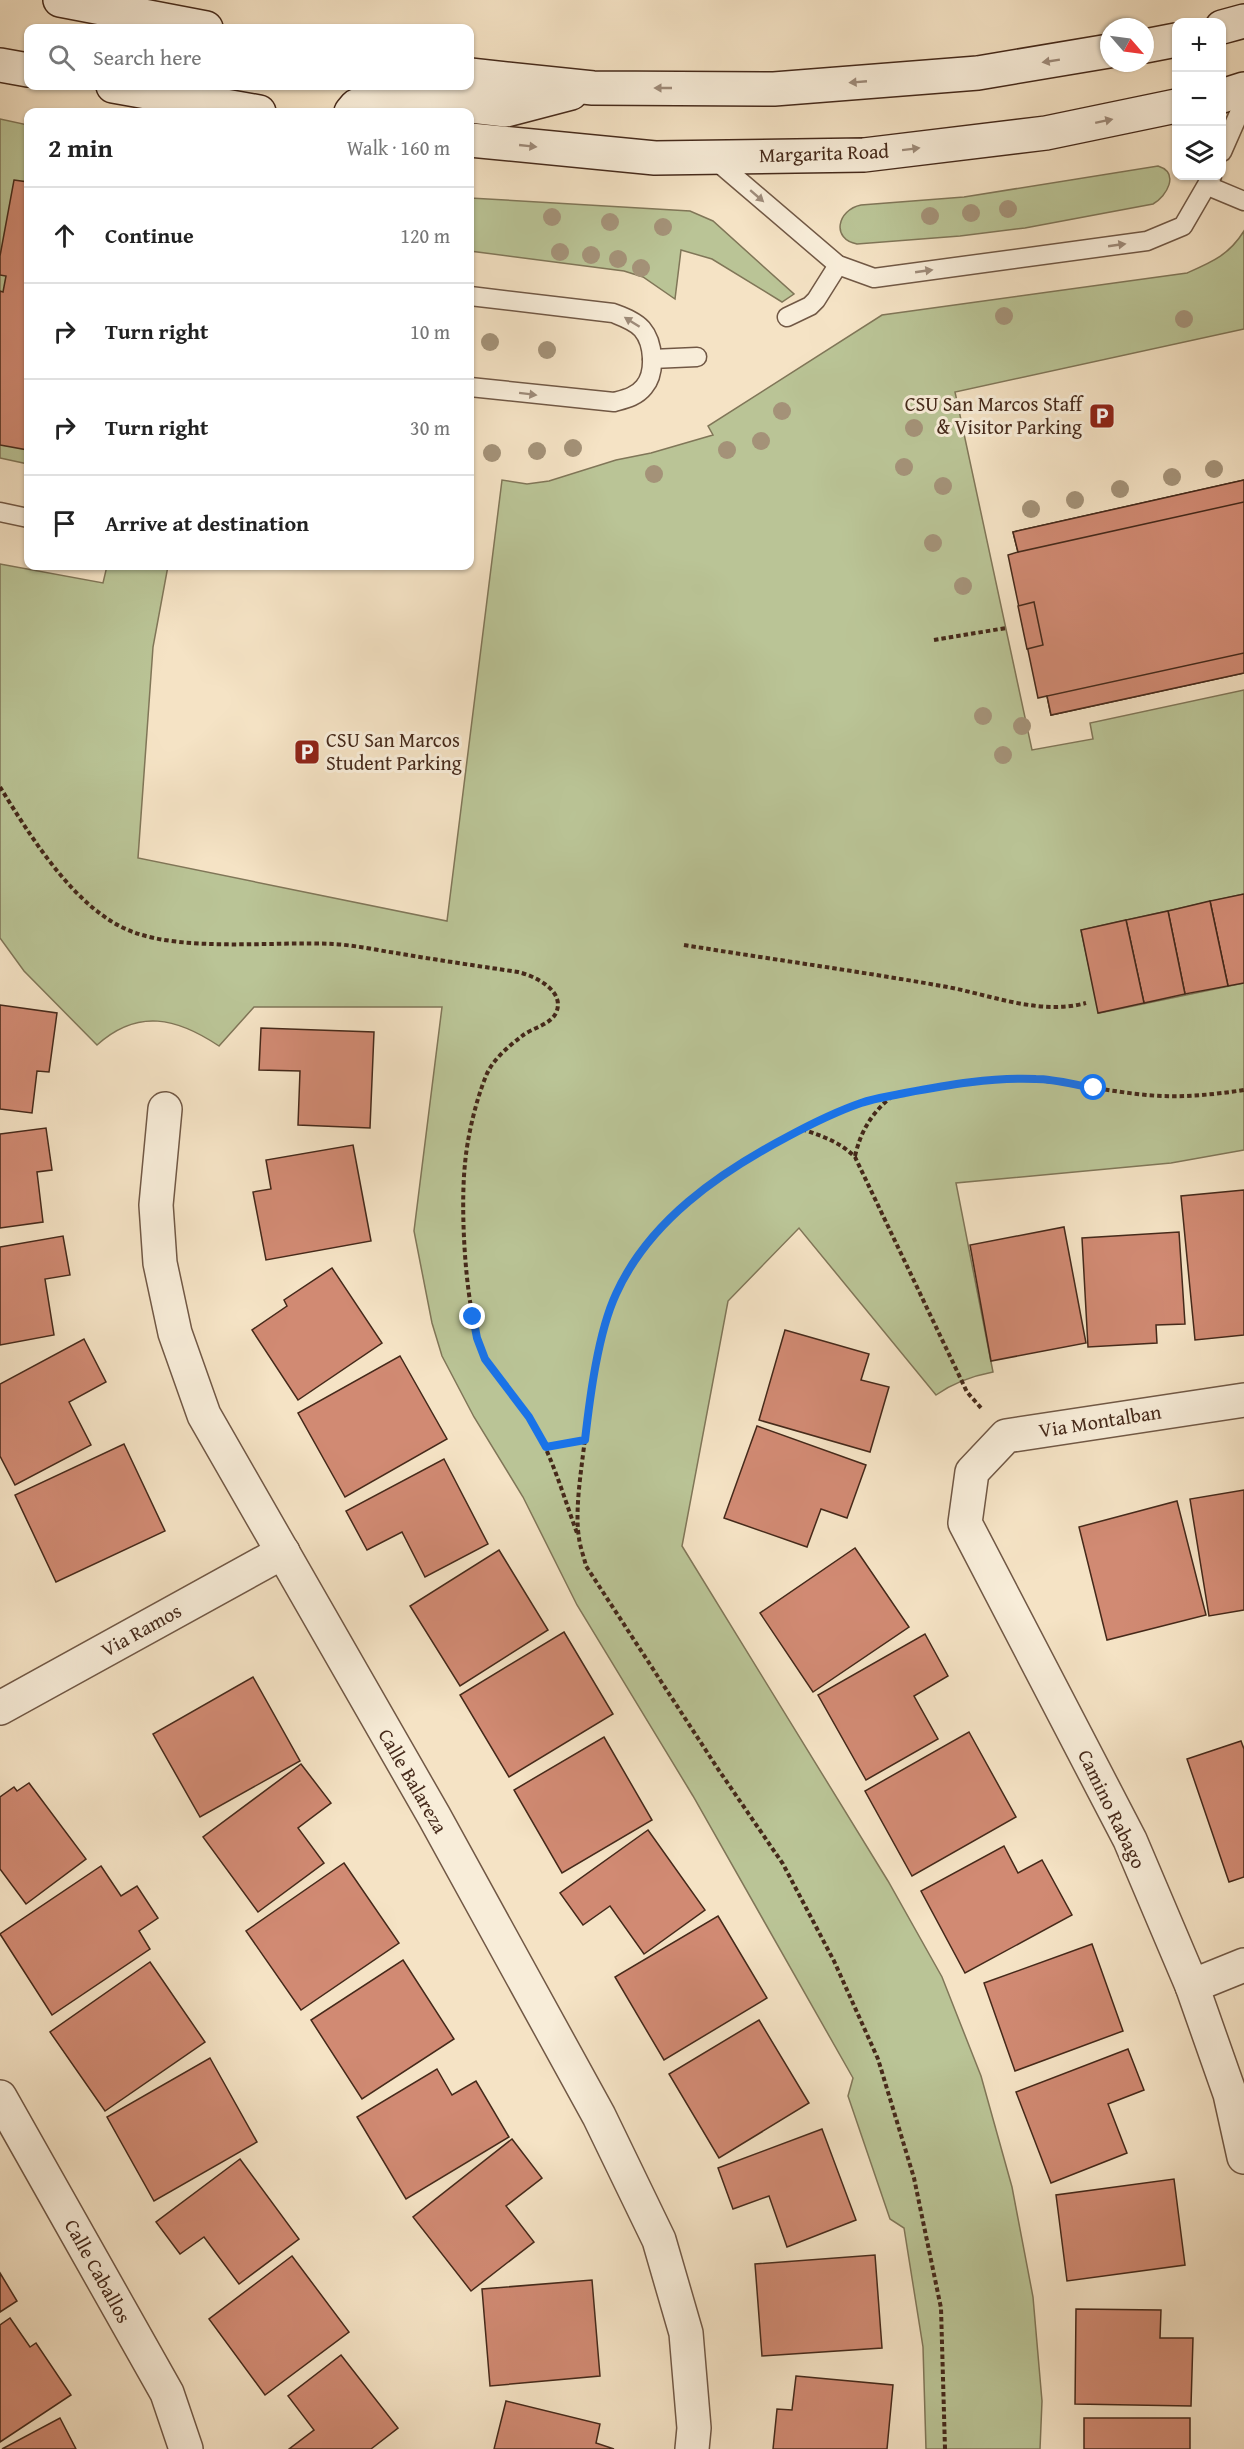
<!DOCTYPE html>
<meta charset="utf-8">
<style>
body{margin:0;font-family:"Gentium Book Plus",serif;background:#f6f6f6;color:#222}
.controls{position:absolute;right:18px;top:18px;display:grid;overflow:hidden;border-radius:12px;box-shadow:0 2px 4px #0004}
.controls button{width:54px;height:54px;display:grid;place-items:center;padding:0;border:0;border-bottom:2px solid #e0e0e0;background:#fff;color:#222;font:30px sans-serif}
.compass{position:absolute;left:1100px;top:18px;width:54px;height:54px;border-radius:50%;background:#fff;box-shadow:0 2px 4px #0004;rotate:118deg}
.stop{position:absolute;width:18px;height:18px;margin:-14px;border:4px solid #1a73e8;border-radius:50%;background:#fff}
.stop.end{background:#1a73e8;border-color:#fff;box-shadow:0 2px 6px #0008}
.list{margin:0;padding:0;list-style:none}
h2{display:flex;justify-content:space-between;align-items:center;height:78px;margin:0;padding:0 24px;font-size:26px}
h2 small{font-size:20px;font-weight:400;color:#767676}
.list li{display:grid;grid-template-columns:39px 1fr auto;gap:18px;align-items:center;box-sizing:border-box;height:96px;padding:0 24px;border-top:2px solid #e0e0e0}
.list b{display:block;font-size:22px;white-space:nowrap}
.list em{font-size:20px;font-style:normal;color:#767676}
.icon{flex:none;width:33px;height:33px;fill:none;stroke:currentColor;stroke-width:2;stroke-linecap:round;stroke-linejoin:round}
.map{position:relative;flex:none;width:1244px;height:2449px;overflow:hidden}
.search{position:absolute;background:#fff;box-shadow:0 2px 4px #0004;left:24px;top:24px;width:450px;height:66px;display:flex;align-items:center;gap:15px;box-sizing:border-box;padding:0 21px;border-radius:12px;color:#767676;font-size:22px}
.panel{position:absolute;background:#fff;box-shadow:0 2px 4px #0004;left:24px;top:108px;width:450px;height:462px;border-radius:12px}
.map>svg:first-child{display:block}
.green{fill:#bac496;stroke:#807658;stroke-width:1.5}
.building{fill:#d18a73;stroke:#45291a;stroke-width:1.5}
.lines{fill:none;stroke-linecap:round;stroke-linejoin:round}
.lane-casing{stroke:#715845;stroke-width:21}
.street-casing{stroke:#715845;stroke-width:36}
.secondary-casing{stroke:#45291a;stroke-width:36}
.path{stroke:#45291a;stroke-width:4;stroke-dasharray:4.5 3;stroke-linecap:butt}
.lane{stroke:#f8edd9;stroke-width:18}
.street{stroke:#f8edd9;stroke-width:33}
.secondary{stroke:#f8edd9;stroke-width:33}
.tree{fill:#a49278}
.oneway{fill:#9e8b7a}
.route{stroke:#1a73e8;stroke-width:8}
.labels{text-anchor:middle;stroke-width:6;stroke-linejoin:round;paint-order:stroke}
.street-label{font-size:20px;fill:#45291a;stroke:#f8edd9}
.poi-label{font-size:20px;fill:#45291a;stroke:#f8edd9;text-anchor:end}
</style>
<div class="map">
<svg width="1244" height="2449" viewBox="0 0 1244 2449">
<rect width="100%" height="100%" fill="#f5e3c5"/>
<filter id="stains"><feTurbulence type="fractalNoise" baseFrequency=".00333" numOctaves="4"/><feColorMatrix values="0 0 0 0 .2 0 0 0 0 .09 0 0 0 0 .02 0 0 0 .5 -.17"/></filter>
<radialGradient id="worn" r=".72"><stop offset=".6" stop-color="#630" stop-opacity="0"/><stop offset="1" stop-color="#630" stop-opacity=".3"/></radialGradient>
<g class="green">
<path d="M0,119L28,125V464L0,458Z"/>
<path d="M1158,166C1180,173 1167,196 1153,204L1025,228L960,236L857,244C831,239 837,210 861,205L964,197Z"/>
<path d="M470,198L690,211L713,221L794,294L782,302L712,259L681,250L675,299L643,277L624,271L470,251Z"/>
<path d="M1244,231V329L955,392L1032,750L1093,739L1090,723L1244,690V894L1081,930L1099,1013L1244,983V1150L1171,1163L956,1183L993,1372C972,1376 953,1383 936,1395L799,1228L728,1301L682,1546L888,1881L942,1977L981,2076L1012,2187L1033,2297L1042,2401L1040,2449H926L923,2347L904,2228L890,2219L848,2096L853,2078L693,1796L577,1605L523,1497L474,1417L442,1356L432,1323L414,1231L442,1007H254L219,1046C177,1018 138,1008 97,1045L24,971L0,938V564L103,583L107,566H168L153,647L138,858L447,921L502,480L527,484L549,481L616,460L651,453L713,435L708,426L882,315L1187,273C1212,262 1229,255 1244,231Z"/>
</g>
<g class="building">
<path d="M14,180L28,182V450L0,445V291L3,292L6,276L0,275V256Z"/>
<path d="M1244,480V673L1051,715L1047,696L1038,698L1008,555L1018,552L1013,532Z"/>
<path d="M1244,480V502L1018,552L1013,532Z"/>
<path d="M1034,602L1043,645L1027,649L1018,606Z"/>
<path d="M1244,653V673L1051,715L1047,696Z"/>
<path d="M1244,894V983L1228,986L1210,901Z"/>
<path d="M1210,901L1228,986L1185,994L1168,911Z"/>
<path d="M1168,911L1185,994L1144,1003L1126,920Z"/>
<path d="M1126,920L1144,1003L1098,1013L1081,930Z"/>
<path d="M0,1005L57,1013L49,1072L37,1071L32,1113L0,1109Z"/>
<path d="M261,1028L374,1032L370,1128L298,1125L300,1071L259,1070Z"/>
<path d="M46,1128L52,1170L37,1172L43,1222L0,1228V1134Z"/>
<path d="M353,1145L371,1241L266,1260L253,1192L271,1189L266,1160Z"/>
<path d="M1244,1190V1335L1195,1340L1181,1196Z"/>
<path d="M1064,1227L1086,1343L991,1361L970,1245Z"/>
<path d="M1179,1232L1185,1324L1156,1325L1157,1343L1088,1347L1082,1238Z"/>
<path d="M63,1236L70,1275L45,1279L54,1335L0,1345V1247Z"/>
<path d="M332,1268L382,1343L298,1400L252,1330L287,1306L284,1300Z"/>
<path d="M785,1330L869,1354L861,1380L889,1387L870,1452L759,1420Z"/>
<path d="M84,1339L106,1382L69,1402L91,1445L15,1485L0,1456V1384Z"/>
<path d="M400,1356L447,1439L345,1497L298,1413Z"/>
<path d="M757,1426L866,1465L847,1518L821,1509L807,1547L724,1518Z"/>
<path d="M124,1444L165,1531L56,1582L15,1495Z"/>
<path d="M444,1459L488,1544L425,1577L402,1532L367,1550L346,1511Z"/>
<path d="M1244,1490V1610L1209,1616L1190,1499Z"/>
<path d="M1177,1501L1206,1615L1107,1640L1079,1527Z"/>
<path d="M855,1548L909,1627L813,1692L760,1613Z"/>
<path d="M499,1550L548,1630L460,1686L410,1606Z"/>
<path d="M564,1632L613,1714L509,1777L460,1695Z"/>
<path d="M925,1634L948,1676L914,1696L938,1739L866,1780L818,1695Z"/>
<path d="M253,1677L300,1761L200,1817L153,1734Z"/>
<path d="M969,1732L1016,1817L912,1876L865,1791Z"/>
<path d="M604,1737L652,1820L562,1873L514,1790Z"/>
<path d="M1241,1741L1244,1749V1877L1229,1882L1187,1759Z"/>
<path d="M301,1764L331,1803L298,1828L324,1863L258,1912L203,1837Z"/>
<path d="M29,1783L86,1859L26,1904L0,1869V1797L14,1787L17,1791Z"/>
<path d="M648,1830L705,1910L644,1954L610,1906L583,1925L560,1893Z"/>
<path d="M1004,1846L1018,1873L1042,1860L1072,1915L965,1973L921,1891Z"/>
<path d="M344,1863L399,1943L301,2010L246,1931Z"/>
<path d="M101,1866L121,1896L137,1886L158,1918L139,1931L150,1949L52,2015L0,1934Z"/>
<path d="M718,1916L767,1998L664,2060L615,1977Z"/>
<path d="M1092,1944L1123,2031L1015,2071L984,1983Z"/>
<path d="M403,1960L454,2039L362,2099L311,2020Z"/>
<path d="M150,1962L205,2042L105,2111L50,2032Z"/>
<path d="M759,2020L809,2103L719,2158L669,2074Z"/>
<path d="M1128,2049L1144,2090L1108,2104L1127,2153L1051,2183L1016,2092Z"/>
<path d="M210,2058L257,2142L154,2201L107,2117Z"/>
<path d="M437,2069L452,2095L476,2081L509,2137L406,2199L357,2117Z"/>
<path d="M822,2129L856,2220L787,2247L769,2196L733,2209L718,2168Z"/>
<path d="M512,2139L542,2178L506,2206L534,2242L471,2291L413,2217Z"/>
<path d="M240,2159L299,2239L239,2284L204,2237L180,2254L156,2222Z"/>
<path d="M1174,2179L1185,2265L1067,2281L1056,2195Z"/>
<path d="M875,2255L882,2348L762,2356L755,2264Z"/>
<path d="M292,2256L349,2332L265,2395L209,2319Z"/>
<path d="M0,2273L17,2301L0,2312Z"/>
<path d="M592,2280L600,2376L490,2386L482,2289Z"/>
<path d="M1076,2309L1161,2310L1160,2338H1193L1191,2406L1075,2404Z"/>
<path d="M10,2318L30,2347L36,2343L71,2395L0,2442V2325Z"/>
<path d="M341,2355L398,2428L371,2449H289L314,2430L288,2396Z"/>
<path d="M796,2376L893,2385L887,2449H773L777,2409L792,2410Z"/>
<path d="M506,2401L600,2424L596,2443L614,2449H494Z"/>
<path d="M60,2418L76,2449H2Z"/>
<rect x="1084" y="2418" width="106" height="31"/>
</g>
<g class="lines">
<defs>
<g id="lane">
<path d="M1222,152L1244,102"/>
<path d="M714,159L838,265L874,278L1147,241L1183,226L1212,176"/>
<path d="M1208,186L1244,201"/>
<path d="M470,296L613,313C623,317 635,321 642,329C654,343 656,373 644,387C636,397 625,399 614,402L470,387"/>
<path d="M787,317L810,306L816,300L838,265"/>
<path d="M652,359L697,357"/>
<path d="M0,512L28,518"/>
</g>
<g id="street">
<path d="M165,1109L156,1205L160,1263L175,1333L204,1415L434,1816L599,2116L659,2240L686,2333L694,2428L692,2449"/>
<path d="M1244,1400L1006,1436L972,1472L965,1523L1130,1840L1192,1986L1230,2094L1244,2157"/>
<path d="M0,1708L283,1552"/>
<path d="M1192,1986L1244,1965"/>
<path d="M0,2097L167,2393L186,2449"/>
</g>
<g id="secondary">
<path d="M60,0L206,28"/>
<path d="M1222,27L1244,21"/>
<path d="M1145,46L1176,40"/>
<path d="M0,65L28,70"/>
<path d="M470,75L593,88L774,89L978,73L1109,51"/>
<path d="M113,86L259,112"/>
<path d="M1222,96L1244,89"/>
<path d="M351,112L356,106L386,96L506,110L571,93"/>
<path d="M470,140L655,158L864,155L1046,133L1176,106"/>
</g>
</defs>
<use href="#lane" class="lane-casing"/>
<use href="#street" class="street-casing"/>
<use href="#secondary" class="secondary-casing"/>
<g class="path">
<path d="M934,640L1006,628"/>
<path d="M0,787C31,837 76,911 133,932C187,952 275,941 333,944C354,945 376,950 396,953C437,960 478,966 518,972C535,976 566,991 556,1013C550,1025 532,1028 522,1036C509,1046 492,1060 486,1076C476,1100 467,1138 465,1164C460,1209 465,1318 485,1358C496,1381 518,1398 531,1420C552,1455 563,1495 577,1533"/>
<path d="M684,945C770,959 857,971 942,986C989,994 1039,1016 1086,1003"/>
<path d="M802,1129C822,1136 840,1142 855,1157L967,1392L981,1408"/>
<path d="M855,1156C861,1131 871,1114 891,1097"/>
<path d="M546,1447L585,1440"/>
<path d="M945,2449L941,2308L914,2178L878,2059L834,1961L783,1864L718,1769L586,1566C584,1557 580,1547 579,1538C574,1507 583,1461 586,1429C590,1387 599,1334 615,1294C647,1220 723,1171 791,1135C814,1123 837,1110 863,1102C904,1090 951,1084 994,1080C1046,1076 1095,1090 1146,1095C1179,1098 1211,1095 1244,1090"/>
</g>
<use href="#lane" class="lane"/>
<use href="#street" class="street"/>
<use href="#secondary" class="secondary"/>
</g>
<g class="tree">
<circle cx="1008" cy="209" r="9"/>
<circle cx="971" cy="213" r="9"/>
<circle cx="930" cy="216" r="9"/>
<circle cx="552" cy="217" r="9"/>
<circle cx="610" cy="222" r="9"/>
<circle cx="663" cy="227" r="9"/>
<circle cx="560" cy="252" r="9"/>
<circle cx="591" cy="255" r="9"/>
<circle cx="618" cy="259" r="9"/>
<circle cx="641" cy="268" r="9"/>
<circle cx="1004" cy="316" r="9"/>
<circle cx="1184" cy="319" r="9"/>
<circle cx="490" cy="342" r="9"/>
<circle cx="547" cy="350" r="9"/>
<circle cx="782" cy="411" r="9"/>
<circle cx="914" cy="428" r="9"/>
<circle cx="761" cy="441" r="9"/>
<circle cx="573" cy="448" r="9"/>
<circle cx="727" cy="450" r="9"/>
<circle cx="537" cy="451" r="9"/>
<circle cx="492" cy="453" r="9"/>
<circle cx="904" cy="467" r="9"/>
<circle cx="1214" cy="469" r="9"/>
<circle cx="654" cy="474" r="9"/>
<circle cx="1172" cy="477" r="9"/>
<circle cx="943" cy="486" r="9"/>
<circle cx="1120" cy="489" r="9"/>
<circle cx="1075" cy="500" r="9"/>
<circle cx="1031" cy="509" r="9"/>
<circle cx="933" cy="543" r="9"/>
<circle cx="963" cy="586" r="9"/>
<circle cx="983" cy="716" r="9"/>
<circle cx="1022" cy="726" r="9"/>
<circle cx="1003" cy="755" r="9"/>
</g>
<defs><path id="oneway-solid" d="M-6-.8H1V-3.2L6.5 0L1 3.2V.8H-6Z" transform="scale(1.5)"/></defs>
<g class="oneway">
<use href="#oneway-solid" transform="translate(1051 61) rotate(171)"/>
<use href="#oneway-solid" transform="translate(858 82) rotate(175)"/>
<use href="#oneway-solid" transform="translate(663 88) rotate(-180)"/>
<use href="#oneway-solid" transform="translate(1104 121) rotate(-12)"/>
<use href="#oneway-solid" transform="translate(528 146) rotate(6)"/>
<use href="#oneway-solid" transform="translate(911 149) rotate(-7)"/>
<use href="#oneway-solid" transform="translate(757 196) rotate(41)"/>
<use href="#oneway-solid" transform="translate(1117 245) rotate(-8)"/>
<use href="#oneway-solid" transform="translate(924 271) rotate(-8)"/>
<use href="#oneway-solid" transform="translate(632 322) rotate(-148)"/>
<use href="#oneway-solid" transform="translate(528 394) rotate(7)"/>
</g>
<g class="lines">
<path class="route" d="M473,1317L477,1338L485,1359L529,1417L546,1447L585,1440C590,1396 598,1333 616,1294C649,1221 719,1173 787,1137C811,1124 835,1112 861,1103C875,1098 891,1096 905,1093C947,1085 993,1077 1036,1079C1055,1079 1075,1085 1094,1088"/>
</g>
<defs>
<symbol id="parking-square" viewBox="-11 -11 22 22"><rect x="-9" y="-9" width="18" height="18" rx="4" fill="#8f2418" stroke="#f8edd9"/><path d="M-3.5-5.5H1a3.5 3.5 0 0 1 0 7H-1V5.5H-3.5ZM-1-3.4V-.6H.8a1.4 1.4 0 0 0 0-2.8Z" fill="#fff"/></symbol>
</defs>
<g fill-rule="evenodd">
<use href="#parking-square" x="1087" y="401" width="30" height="30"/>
<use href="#parking-square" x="292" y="737" width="30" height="30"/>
</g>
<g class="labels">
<g class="street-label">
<text transform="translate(824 153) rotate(-2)" y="7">Margarita Road</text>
<text transform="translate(1100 1421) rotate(-9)" y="7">Via Montalban</text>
<text transform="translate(141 1630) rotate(-29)" y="7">Via Ramos</text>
<text transform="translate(413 1781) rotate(60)" y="7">Calle Balareza</text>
<text transform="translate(1112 1809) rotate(64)" y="7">Camino Rabago</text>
<text transform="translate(98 2271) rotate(61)" y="7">Calle Caballos</text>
</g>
<g class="poi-label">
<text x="1082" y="411">CSU San Marcos Staff<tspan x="1082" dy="23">&amp; Visitor Parking</tspan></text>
<text x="326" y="747" text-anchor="start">CSU San Marcos<tspan x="326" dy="23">Student Parking</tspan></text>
</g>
</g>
<rect width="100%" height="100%" filter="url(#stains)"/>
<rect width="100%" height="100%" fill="url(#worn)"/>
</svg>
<div class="controls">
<button>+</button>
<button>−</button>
<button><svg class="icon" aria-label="layers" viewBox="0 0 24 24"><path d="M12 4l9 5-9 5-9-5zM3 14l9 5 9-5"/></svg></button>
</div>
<svg class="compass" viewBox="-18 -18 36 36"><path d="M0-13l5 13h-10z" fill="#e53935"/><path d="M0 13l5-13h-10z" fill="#767676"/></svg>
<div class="stop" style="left:1094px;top:1088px"></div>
<div class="stop end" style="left:473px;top:1317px"></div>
<div class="search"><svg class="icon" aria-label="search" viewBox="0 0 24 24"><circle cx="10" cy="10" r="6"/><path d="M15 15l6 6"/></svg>Search here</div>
<section class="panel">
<h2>2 min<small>Walk · 160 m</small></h2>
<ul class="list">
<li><svg class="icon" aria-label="ahead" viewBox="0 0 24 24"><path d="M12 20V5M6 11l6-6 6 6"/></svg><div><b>Continue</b></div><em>120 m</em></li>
<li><svg class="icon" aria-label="right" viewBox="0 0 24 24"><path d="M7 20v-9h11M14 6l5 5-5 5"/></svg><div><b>Turn right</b></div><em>10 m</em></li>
<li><svg class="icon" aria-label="right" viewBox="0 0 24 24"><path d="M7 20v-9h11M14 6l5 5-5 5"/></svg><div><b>Turn right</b></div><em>30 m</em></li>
<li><svg class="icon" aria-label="arrive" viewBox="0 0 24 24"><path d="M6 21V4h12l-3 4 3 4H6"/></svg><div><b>Arrive at destination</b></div></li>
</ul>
</section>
</div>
